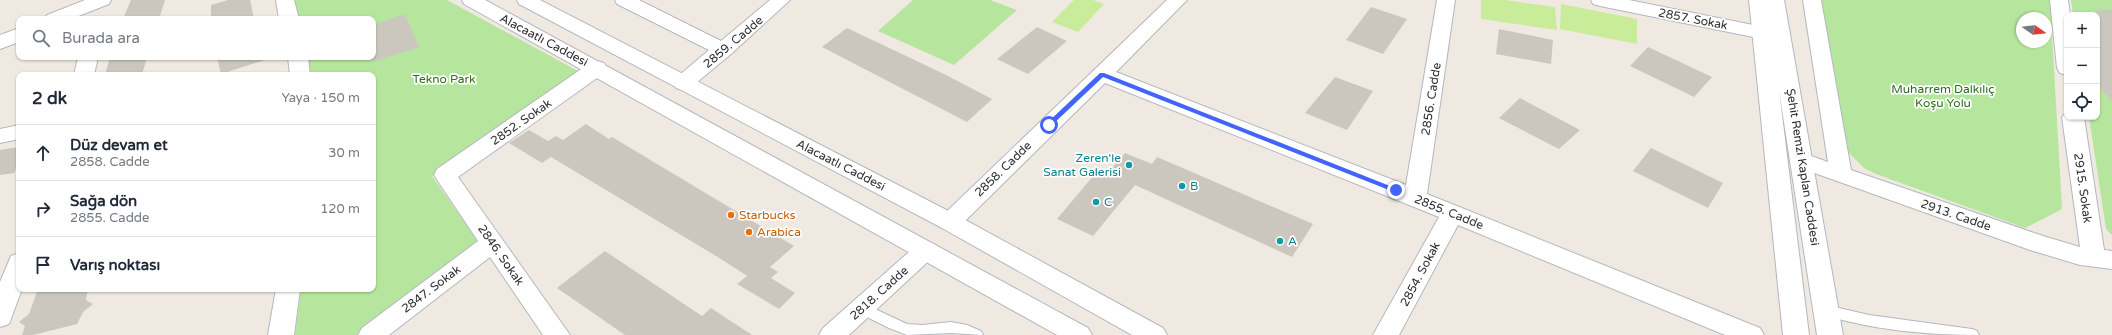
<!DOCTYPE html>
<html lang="tr">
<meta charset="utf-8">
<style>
body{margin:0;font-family:"Varela Round",sans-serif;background:#f2f2f3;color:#1f2937}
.controls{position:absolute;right:12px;top:12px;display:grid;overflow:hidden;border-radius:8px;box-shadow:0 1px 3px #0004}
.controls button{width:36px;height:36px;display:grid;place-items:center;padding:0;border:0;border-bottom:1px solid #e0e1e3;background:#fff;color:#1f2937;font:20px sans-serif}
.compass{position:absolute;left:2016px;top:12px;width:36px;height:36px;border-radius:50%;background:#fff;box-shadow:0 1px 3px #0004;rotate:104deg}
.stop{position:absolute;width:12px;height:12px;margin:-9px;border:3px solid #4264fb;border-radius:50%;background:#fff}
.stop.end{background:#4264fb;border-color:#fff;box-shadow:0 1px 4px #0008}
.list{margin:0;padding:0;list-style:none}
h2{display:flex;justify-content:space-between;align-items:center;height:52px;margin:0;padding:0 16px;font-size:17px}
h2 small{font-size:13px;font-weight:400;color:#747a83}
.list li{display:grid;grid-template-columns:26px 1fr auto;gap:12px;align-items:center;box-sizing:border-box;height:56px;padding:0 16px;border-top:1px solid #e0e1e3}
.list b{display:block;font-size:15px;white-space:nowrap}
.list p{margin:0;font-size:13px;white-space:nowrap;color:#747a83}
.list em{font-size:13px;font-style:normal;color:#747a83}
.icon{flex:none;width:22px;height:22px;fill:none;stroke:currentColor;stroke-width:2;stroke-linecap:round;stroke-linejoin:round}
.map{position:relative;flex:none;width:2112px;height:335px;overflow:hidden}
.search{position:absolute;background:#fff;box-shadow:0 1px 3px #0004;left:16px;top:16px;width:360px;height:44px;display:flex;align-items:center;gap:10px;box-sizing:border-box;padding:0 14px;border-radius:8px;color:#747a83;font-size:15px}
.panel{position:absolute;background:#fff;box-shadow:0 1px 3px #0004;left:16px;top:72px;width:360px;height:220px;border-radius:8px}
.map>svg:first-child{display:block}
.green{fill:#b6e59e;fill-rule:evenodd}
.pitch{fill:#c9ec9a}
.building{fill:#cbc7bf}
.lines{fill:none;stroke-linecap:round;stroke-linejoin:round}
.lane-casing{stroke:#b4b7c1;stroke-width:2}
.street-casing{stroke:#b4b7c1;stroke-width:2}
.secondary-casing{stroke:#b4b7c1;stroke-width:2}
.lane{fill:#fff;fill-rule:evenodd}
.street{fill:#fff;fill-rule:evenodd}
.secondary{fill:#fff;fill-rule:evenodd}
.route{fill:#4264fb}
.culture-dot{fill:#0f9aa8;stroke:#fff;stroke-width:1.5}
.food-dot{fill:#e8710a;stroke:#fff;stroke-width:1.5}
.labels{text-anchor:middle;stroke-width:3.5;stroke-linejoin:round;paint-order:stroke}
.street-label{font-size:12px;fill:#2e2e2e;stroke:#fff}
.park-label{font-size:12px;fill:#2c6e1b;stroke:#fff}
.culture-label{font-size:12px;fill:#0d838f;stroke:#fff;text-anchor:start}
.food-label{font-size:12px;fill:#c56008;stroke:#fff;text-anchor:start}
</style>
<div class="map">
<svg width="2112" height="335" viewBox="0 0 2112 335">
<rect width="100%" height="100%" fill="#efe9e1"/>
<g class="green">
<path d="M291,0H447L578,71L432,176L480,244L357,335H295L301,289H373V75H309L305,57H373V19H296Z"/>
<path d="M913,0H990L1017,10L954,65L878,31Z"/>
<path d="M1818,0H2050L2062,209L2025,228L1876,174L1864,168L1847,151ZM2022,18H2046V42H2022Z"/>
<path d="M2071,0H2112V235L2106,229L2089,117H2097V15H2073Z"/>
</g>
<g class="pitch">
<path d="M1074,0H1093L1104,4L1078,32L1052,22Z"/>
<path d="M1481,0H1505L1555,7L1557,30L1481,19Z"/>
<path d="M1561,4L1637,19V44L1560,29Z"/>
</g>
<g class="building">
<path d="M131,0H165L159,19H123Z"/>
<path d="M228,0H250L254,19H211V5Z"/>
<path d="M1371,7L1407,19L1383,54L1346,40Z"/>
<path d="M2097,10H2112V101L2097,86Z"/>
<path d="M405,14L419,47L373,62V25Z"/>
<path d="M1037,27L1067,41L1028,74L997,59Z"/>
<path d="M847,28L942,73L992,99L967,122L822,47Z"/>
<path d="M1499,29L1553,40L1551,64L1496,54Z"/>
<path d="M1648,47L1712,77L1694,97L1630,66Z"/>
<path d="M110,57H147L142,75H105Z"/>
<path d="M217,57H265V60L221,74Z"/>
<path d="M1335,77L1373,91L1347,130L1305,113Z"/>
<path d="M1520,98L1580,130L1559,149L1499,118Z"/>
<path d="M586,124L609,139L612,137L794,246L770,267L778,272L771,278L795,293L779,309L737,284L747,276L721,259L551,157L542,163L509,143L529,130L548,141L556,136L563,140Z"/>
<path d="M19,147V161L14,173L0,175V150Z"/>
<path d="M1651,148L1723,183L1708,208L1633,171Z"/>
<path d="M1125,153L1152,164L1157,157L1313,224L1292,257L1135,185L1093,236L1057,219L1099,169L1108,173Z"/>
<path d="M605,251L702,316L711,308L752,335H625L557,288Z"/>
<path d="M38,289H88L86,300L93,304L83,312L77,324L33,335H22L25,326L19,322L29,314Z"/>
</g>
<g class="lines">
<defs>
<g id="lane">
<path d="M862,303L907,324L922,325L951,322L967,325L981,331L983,335L951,333L907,335L889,328L857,312L855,308L857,304Z"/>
<path d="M1826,305L1869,315L1972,329L1977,331L1979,335C1926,335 1872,330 1821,314L1819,310L1821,306Z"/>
</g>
<g id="street">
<path d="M85,0H111L109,4L71,19H44L47,15Z"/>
<path d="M276,0H294L299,19H279Z"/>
<path d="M615,0H639L721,41L770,0H790L731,54L690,88L683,90L676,88L673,83L676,78L709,50L617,4Z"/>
<path d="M1167,0H1187L1116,72L1406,185L1437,0H1455L1427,194L1760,328L1764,335H1725L1458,225L1399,335H1373L1439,217L1105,83L958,228L950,231L942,228L938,222L942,216Z"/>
<path d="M1591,0H1629L1763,27L1770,29L1773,33L1770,37L1763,39L1600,6L1593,4Z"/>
<path d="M1803,0H1821L1851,170L2043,236L2080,247L2062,117L2067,112V117H2084L2104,250L2112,251V269L2080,265L2030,250L1795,166L1792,161L1795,156L1803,153L1828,162Z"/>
<path d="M2050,0H2068L2070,15H2067V75L2060,73L2057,68Z"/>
<path d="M19,28V42L0,49V35Z"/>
<path d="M78,57H98L94,75H74Z"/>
<path d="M288,57H308L310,75H290Z"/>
<path d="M597,61L604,63L607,68L604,73L458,177L570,335H543L490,257L389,335H358L362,328L478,241L434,175L437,169L590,63Z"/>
<path d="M19,125V139L0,143V129Z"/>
<path d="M926,241L934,244L938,250L934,256L849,335H819L823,328L918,244Z"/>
<path d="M19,253V289H22L9,324L0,327V282L11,256Z"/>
<path d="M276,289H300L294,335H268Z"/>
</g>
<g id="secondary">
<path d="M462,0H485L1088,328L1092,335H1057L464,4Z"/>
<path d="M517,0H540L958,216L1163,328L1167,335H1132L942,228L519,4Z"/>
<path d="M1749,0H1784L1843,335H1817L1779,90L1809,335H1783Z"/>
</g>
</defs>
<use href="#lane" class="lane-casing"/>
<use href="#street" class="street-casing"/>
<use href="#secondary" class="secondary-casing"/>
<use href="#lane" class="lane"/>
<use href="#street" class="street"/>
<use href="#secondary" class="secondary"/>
</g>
<path class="route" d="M1100,73H1104L1400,190L1394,192L1103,77L1051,126H1047V123Z"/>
<g class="culture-dot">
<circle cx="1129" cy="165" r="4"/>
<circle cx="1182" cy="186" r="4"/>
<circle cx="1096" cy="202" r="4"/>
<circle cx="1280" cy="241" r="4"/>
</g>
<g class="food-dot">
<circle cx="731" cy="215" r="4"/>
<circle cx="749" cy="232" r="4"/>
</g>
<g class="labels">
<g class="street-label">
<text transform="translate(1693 19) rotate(11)" y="4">2857. Sokak</text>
<text transform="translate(544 40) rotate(28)" y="4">Alacaatlı Caddesi</text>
<text transform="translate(733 42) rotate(-40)" y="4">2859. Cadde</text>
<text transform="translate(1431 99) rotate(-81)" y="4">2856. Cadde</text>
<text transform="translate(521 122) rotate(-35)" y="4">2852. Sokak</text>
<text transform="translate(841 165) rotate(27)" y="4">Alacaatlı Caddesi</text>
<text transform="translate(1803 167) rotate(81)" y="4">Şehit Remzi Kaplan Caddesi</text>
<text transform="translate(1003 169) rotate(-44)" y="4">2858. Cadde</text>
<text transform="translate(2083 188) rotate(82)" y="4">2915. Sokak</text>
<text transform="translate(1449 212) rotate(22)" y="4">2855. Cadde</text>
<text transform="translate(1956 215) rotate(19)" y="4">2913. Cadde</text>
<text transform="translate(501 255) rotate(55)" y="4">2846. Sokak</text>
<text transform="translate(1420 274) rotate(-62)" y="4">2854. Sokak</text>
<text transform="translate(431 289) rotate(-37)" y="4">2847. Sokak</text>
<text transform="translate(879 293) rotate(-42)" y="4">2818. Cadde</text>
</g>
<g class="park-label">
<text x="444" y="83">Tekno Park</text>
<text x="1943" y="93">Muharrem Dalkılıç<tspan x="1943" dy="14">Koşu Yolu</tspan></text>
</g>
<g class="culture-label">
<text x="1121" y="162" text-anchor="end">Zeren'le<tspan x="1121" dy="14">Sanat Galerisi</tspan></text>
<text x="1190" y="190">B</text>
<text x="1104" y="206">C</text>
<text x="1288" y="245">A</text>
</g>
<g class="food-label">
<text x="739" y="219">Starbucks</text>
<text x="757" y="236">Arabica</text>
</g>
</g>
</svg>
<div class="controls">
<button>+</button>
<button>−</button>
<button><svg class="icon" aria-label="locate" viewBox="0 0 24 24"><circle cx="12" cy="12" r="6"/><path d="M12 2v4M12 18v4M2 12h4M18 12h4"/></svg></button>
</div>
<svg class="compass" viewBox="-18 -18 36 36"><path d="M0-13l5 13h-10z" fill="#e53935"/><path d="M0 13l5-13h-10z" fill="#747a83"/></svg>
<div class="stop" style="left:1049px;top:125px"></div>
<div class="stop end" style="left:1396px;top:190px"></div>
<div class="search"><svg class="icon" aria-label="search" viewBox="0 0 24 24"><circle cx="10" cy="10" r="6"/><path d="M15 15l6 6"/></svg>Burada ara</div>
<section class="panel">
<h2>2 dk<small>Yaya · 150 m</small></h2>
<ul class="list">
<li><svg class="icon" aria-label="ahead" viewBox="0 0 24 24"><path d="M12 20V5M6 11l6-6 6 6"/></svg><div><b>Düz devam et</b><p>2858. Cadde</p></div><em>30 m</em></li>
<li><svg class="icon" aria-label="right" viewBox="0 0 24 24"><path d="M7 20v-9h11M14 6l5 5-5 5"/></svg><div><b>Sağa dön</b><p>2855. Cadde</p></div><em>120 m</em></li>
<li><svg class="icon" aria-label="arrive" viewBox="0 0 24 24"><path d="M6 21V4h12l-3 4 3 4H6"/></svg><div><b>Varış noktası</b></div></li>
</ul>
</section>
</div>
